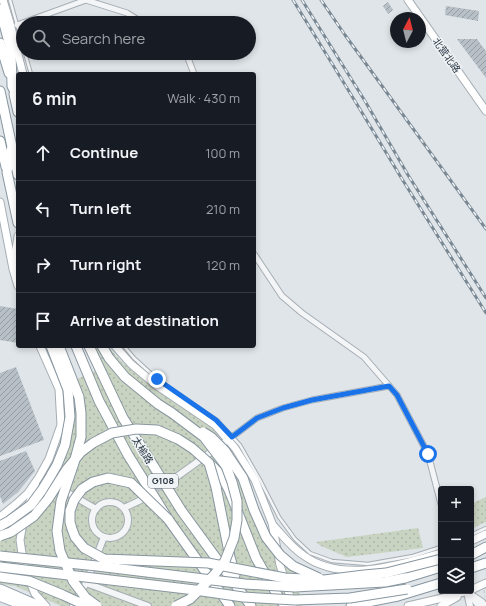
<!DOCTYPE html>
<meta charset="utf-8">
<style>
body{margin:0;font-family:Manrope,"Noto Sans SC",sans-serif;background:#20242c;color:#f1f3f6}
.controls{position:absolute;right:12px;bottom:12px;display:grid;overflow:hidden;border-radius:4px;box-shadow:0 2px 6px #0003}
.controls button{width:36px;height:36px;display:grid;place-items:center;padding:0;border:0;border-bottom:1px solid #363941;background:#171b24;color:#f1f3f6;font:20px sans-serif}
.compass{position:absolute;left:390px;top:12px;width:36px;height:36px;border-radius:50%;background:#171b24;box-shadow:0 2px 6px #0003;rotate:7deg}
.stop{position:absolute;width:12px;height:12px;margin:-9px;border:3px solid #1a73e8;border-radius:50%;background:#fff}
.stop.end{background:#1a73e8;border-color:#fff;box-shadow:0 1px 4px #0008}
.list{margin:0;padding:0;list-style:none}
h2{display:flex;justify-content:space-between;align-items:center;height:52px;margin:0;padding:0 16px;font-size:17px}
h2 small{font-size:13px;font-weight:400;color:#9ea1a6}
.list li{display:grid;grid-template-columns:26px 1fr auto;gap:12px;align-items:center;box-sizing:border-box;height:56px;padding:0 16px;border-top:1px solid #363941}
.list b{display:block;font-size:15px;white-space:nowrap}
.list em{font-size:13px;font-style:normal;color:#9ea1a6}
.icon{flex:none;width:22px;height:22px;fill:none;stroke:currentColor;stroke-width:2;stroke-linecap:round;stroke-linejoin:round}
.map{position:relative;flex:none;width:486px;height:606px;overflow:hidden}
.search{position:absolute;background:#171b24;box-shadow:0 2px 6px #0003;left:16px;top:16px;width:240px;height:44px;display:flex;align-items:center;gap:10px;box-sizing:border-box;padding:0 14px;border-radius:22px;color:#9ea1a6;font-size:15px}
.panel{position:absolute;background:#171b24;box-shadow:0 2px 6px #0003;left:16px;top:72px;width:240px;height:276px;border-radius:4px}
.map>svg:first-child{display:block}
.park{fill:url(#park-dots)}
.building{fill:url(#building-hatch)}
.lines{fill:none;stroke-linecap:round;stroke-linejoin:round}
.tertiary-tunnel{stroke:#bbc2c7;stroke-width:6;stroke-dasharray:6 3;stroke-linecap:butt}
.service-casing{stroke:#a5adb3;stroke-width:4.5}
.minor-casing{stroke:#a5adb3;stroke-width:7}
.tertiary-casing{stroke:#a5adb3;stroke-width:8}
.secondary-casing{stroke:#a5adb3;stroke-width:9}
.primary-casing{stroke:#a0acb5;stroke-width:10}
.trunk-casing{stroke:#8896a0;stroke-width:11}
.path{stroke:#bec3c8;stroke-width:1;stroke-dasharray:3 3;stroke-linecap:butt}
.service{stroke:#f3f5f7;stroke-width:2.5}
.minor{stroke:#f3f5f7;stroke-width:5}
.tertiary{stroke:#f3f5f7;stroke-width:6}
.secondary{stroke:#fff;stroke-width:7}
.primary{stroke:#fff;stroke-width:8}
.trunk{stroke:#fff;stroke-width:9}
.rail-casing{stroke:#7a8893;stroke-width:3}
.rail{stroke:#f0f4f7;stroke-width:1.5;stroke-dasharray:4.5;stroke-linecap:butt}
.trunk-bridge-casing{stroke:#8896a0;stroke-width:11;stroke-linecap:butt}
.trunk-bridge{stroke:#fff;stroke-width:9}
.route{stroke:#1a73e8;stroke-width:5}
.labels{text-anchor:middle;stroke-width:3;stroke-linejoin:round;paint-order:stroke}
.shield{fill:#f0f4f7;stroke:#656f78;stroke-width:1}
.shield-label{font-size:9px;font-weight:bold;fill:#293641}
.street-label{font-size:10px;fill:#293641;stroke:#f0f4f7}
</style>
<div class="map">
<svg width="486" height="606" viewBox="0 0 486 606">
<defs>
<pattern id="park-dots" width="8" height="8" patternUnits="userSpaceOnUse"><rect width="8" height="8" fill="#c9d3c1"/><path d="M2 2h.1M6 6h.1" fill="none" stroke="#adb6a7" stroke-width="1.8" stroke-linecap="round"/></pattern>
<pattern id="building-hatch" width="6" height="6" patternUnits="userSpaceOnUse"><rect width="6" height="6" fill="#b7c0c6"/><path d="M-1 1l2-2M0 6l6-6M5 7l2-2" fill="none" stroke="#959da2"/></pattern>
</defs>
<rect width="100%" height="100%" fill="#e0e5e9"/>
<g class="park">
<path d="M93,346H108C125,369 149,384 172,399C186,408 200,417 213,426L220,433L213,441L235,472L261,535L294,570L302,606H61L15,586L0,584V541L26,529L50,505L69,445L70,388L77,379L104,367Z"/>
<path d="M486,497V522L471,529V504Z"/>
<path d="M418,528L423,548L347,557L321,546L316,542Z"/>
</g>
<g class="building">
<path d="M388,2L393,10L388,14L383,6Z"/>
<path d="M446,6L479,11L478,21L445,15Z"/>
<path d="M457,39H477L482,46L486,51V78Z"/>
<path d="M0,306L18,309V343L0,340Z"/>
<path d="M16,367L44,440L0,456V373Z"/>
<path d="M26,451L35,471L18,492L3,504L0,496V461Z"/>
</g>
<g class="lines">
<path class="tertiary-tunnel" d="M149,495L175,478"/>
<defs>
<g id="service">
<path d="M10,0L23,46"/>
<path d="M25,53L31,74"/>
<path d="M124,346L134,358L157,379L217,420L240,445L260,480L279,517L295,539L310,553L332,561L368,564L413,556L441,547"/>
<path d="M471,535L486,528"/>
</g>
<g id="minor">
<path d="M86,0L127,13L143,23"/>
<path d="M17,25L86,0"/>
<path d="M182,53L188,58L194,74"/>
<path d="M254,254L282,296L302,313L364,357L397,395L428,454L441,504"/>
<path d="M232,437L257,418L283,408L312,400L389,386"/>
</g>
<g id="tertiary">
<path d="M175,478L232,437"/>
<path d="M63,490L96,509"/>
<circle cx="110" cy="520" r="18"/>
<path d="M124,508L141,500"/>
<path d="M86,583L148,606"/>
<path d="M467,592L482,602L485,606"/>
<path d="M467,592L470,606"/>
<path d="M472,597L479,606"/>
<path d="M73,606L86,583L104,537"/>
</g>
<g id="secondary">
<path d="M3,0L10,23L23,74"/>
<path d="M408,0L486,111"/>
<path d="M0,202L13,269L18,286"/>
<path d="M14,263L18,236"/>
<path d="M115,346L131,364L156,385L215,425L235,448L255,480L272,523L280,565L293,606"/>
<path d="M36,486L24,517L20,540L24,567L35,594L46,606"/>
<path d="M0,517L16,504L28,493L39,477L49,459L61,425L60,408L59,389L40,346"/>
<path d="M273,525C283,536 291,547 303,555C342,584 400,565 441,553"/>
<path d="M471,541L486,534"/>
<path d="M471,590L486,583"/>
<path d="M408,606L447,597L468,591"/>
<path d="M441,606L457,597"/>
</g>
<path id="primary" d="M0,597L24,606"/>
<g id="trunk">
<path d="M0,9L11,50L12,86L18,98"/>
<path d="M0,43L9,73"/>
<path d="M0,91L18,175"/>
<path d="M14,94L18,112"/>
<path d="M0,141L6,167"/>
<path d="M11,150L7,172L18,223"/>
<path d="M76,346L99,401L128,455L168,519L230,606"/>
<path d="M89,346L123,418L151,462L181,510L251,606"/>
<path d="M102,346L109,358L125,377L158,404L172,413"/>
<path d="M209,463L221,475L229,490L256,558L278,596L285,606"/>
<path d="M216,487L230,557L235,575"/>
<path d="M471,555L486,547"/>
<path d="M471,568L486,563"/>
<path d="M405,578L441,567"/>
<path d="M0,589L39,606"/>
<path d="M351,606L363,603L398,596L441,583"/>
</g>
</defs>
<use href="#service" class="service-casing"/>
<use href="#minor" class="minor-casing"/>
<use href="#tertiary" class="tertiary-casing"/>
<use href="#secondary" class="secondary-casing"/>
<use href="#primary" class="primary-casing"/>
<use href="#trunk" class="trunk-casing"/>
<path class="path" d="M484,590L485,597"/>
<use href="#service" class="service"/>
<use href="#minor" class="minor"/>
<use href="#tertiary" class="tertiary"/>
<use href="#secondary" class="secondary"/>
<use href="#primary" class="primary"/>
<use href="#trunk" class="trunk"/>
<defs>
<g id="rail">
<path d="M293,0L358,106L402,179L486,313"/>
<path d="M302,0L365,101L408,175L486,298"/>
<path d="M321,0L345,35L486,229"/>
</g>
</defs>
<use href="#rail" class="rail-casing"/>
<use href="#rail" class="rail"/>
<defs>
<g id="trunk-bridge">
<path d="M59,346L79,397L81,413V437L74,463L61,501L57,531L60,551L73,581L86,598L97,606"/>
<path d="M172,413L204,437L226,466L232,482L237,501V520L234,538L225,561L214,575L190,599L176,606"/>
<path d="M203,432L211,437L225,451L243,478L254,510L266,537L280,555L293,566L319,578"/>
<path d="M168,519L131,483L108,478L93,482L82,489L74,500L70,511V522L72,529L75,537L84,548L104,559L208,563L285,578L324,580L364,575L386,573L441,559"/>
<path d="M0,526L9,521L31,505L42,490L50,477L57,465L65,445L70,417L68,390L51,346"/>
<path d="M0,536L11,532L34,516L48,499L67,469L81,452L93,443L112,433L136,429L157,430L178,439L192,448L209,463L216,487"/>
<path d="M0,556L97,566L245,584L295,587L385,582L405,578"/>
<path d="M0,567L195,590L243,597L295,600L350,598L407,589"/>
<path d="M0,577L29,581L63,595L76,601L92,606"/>
</g>
</defs>
<use href="#trunk-bridge" class="trunk-bridge-casing"/>
<use href="#trunk-bridge" class="trunk-bridge"/>
</g>
<g class="lines">
<path class="route" d="M157,379L216,420L232,437L257,418L283,408L312,400L389,386L397,395L428,454"/>
</g>
<g class="labels">
<rect class="shield" x="148" y="474" width="30" height="14" rx="3"/>
<g class="shield-label">
<text x="163" y="484">G108</text>
</g>
<g class="street-label">
<text transform="translate(447 55) rotate(55)" y="4">北营北路</text>
<text transform="translate(143 450) rotate(58)" y="4">太榆路</text>
</g>
</g>
</svg>
<div class="controls">
<button>+</button>
<button>−</button>
<button><svg class="icon" aria-label="layers" viewBox="0 0 24 24"><path d="M12 4l9 5-9 5-9-5zM3 14l9 5 9-5"/></svg></button>
</div>
<svg class="compass" viewBox="-18 -18 36 36"><path d="M0-13l5 13h-10z" fill="#e53935"/><path d="M0 13l5-13h-10z" fill="#9ea1a6"/></svg>
<div class="stop" style="left:428px;top:454px"></div>
<div class="stop end" style="left:157px;top:379px"></div>
<div class="search"><svg class="icon" aria-label="search" viewBox="0 0 24 24"><circle cx="10" cy="10" r="6"/><path d="M15 15l6 6"/></svg>Search here</div>
<section class="panel">
<h2>6 min<small>Walk · 430 m</small></h2>
<ul class="list">
<li><svg class="icon" aria-label="ahead" viewBox="0 0 24 24"><path d="M12 20V5M6 11l6-6 6 6"/></svg><div><b>Continue</b></div><em>100 m</em></li>
<li><svg class="icon" aria-label="left" viewBox="0 0 24 24"><path d="M17 20v-9H6M10 6l-5 5 5 5"/></svg><div><b>Turn left</b></div><em>210 m</em></li>
<li><svg class="icon" aria-label="right" viewBox="0 0 24 24"><path d="M7 20v-9h11M14 6l5 5-5 5"/></svg><div><b>Turn right</b></div><em>120 m</em></li>
<li><svg class="icon" aria-label="arrive" viewBox="0 0 24 24"><path d="M6 21V4h12l-3 4 3 4H6"/></svg><div><b>Arrive at destination</b></div></li>
</ul>
</section>
</div>
